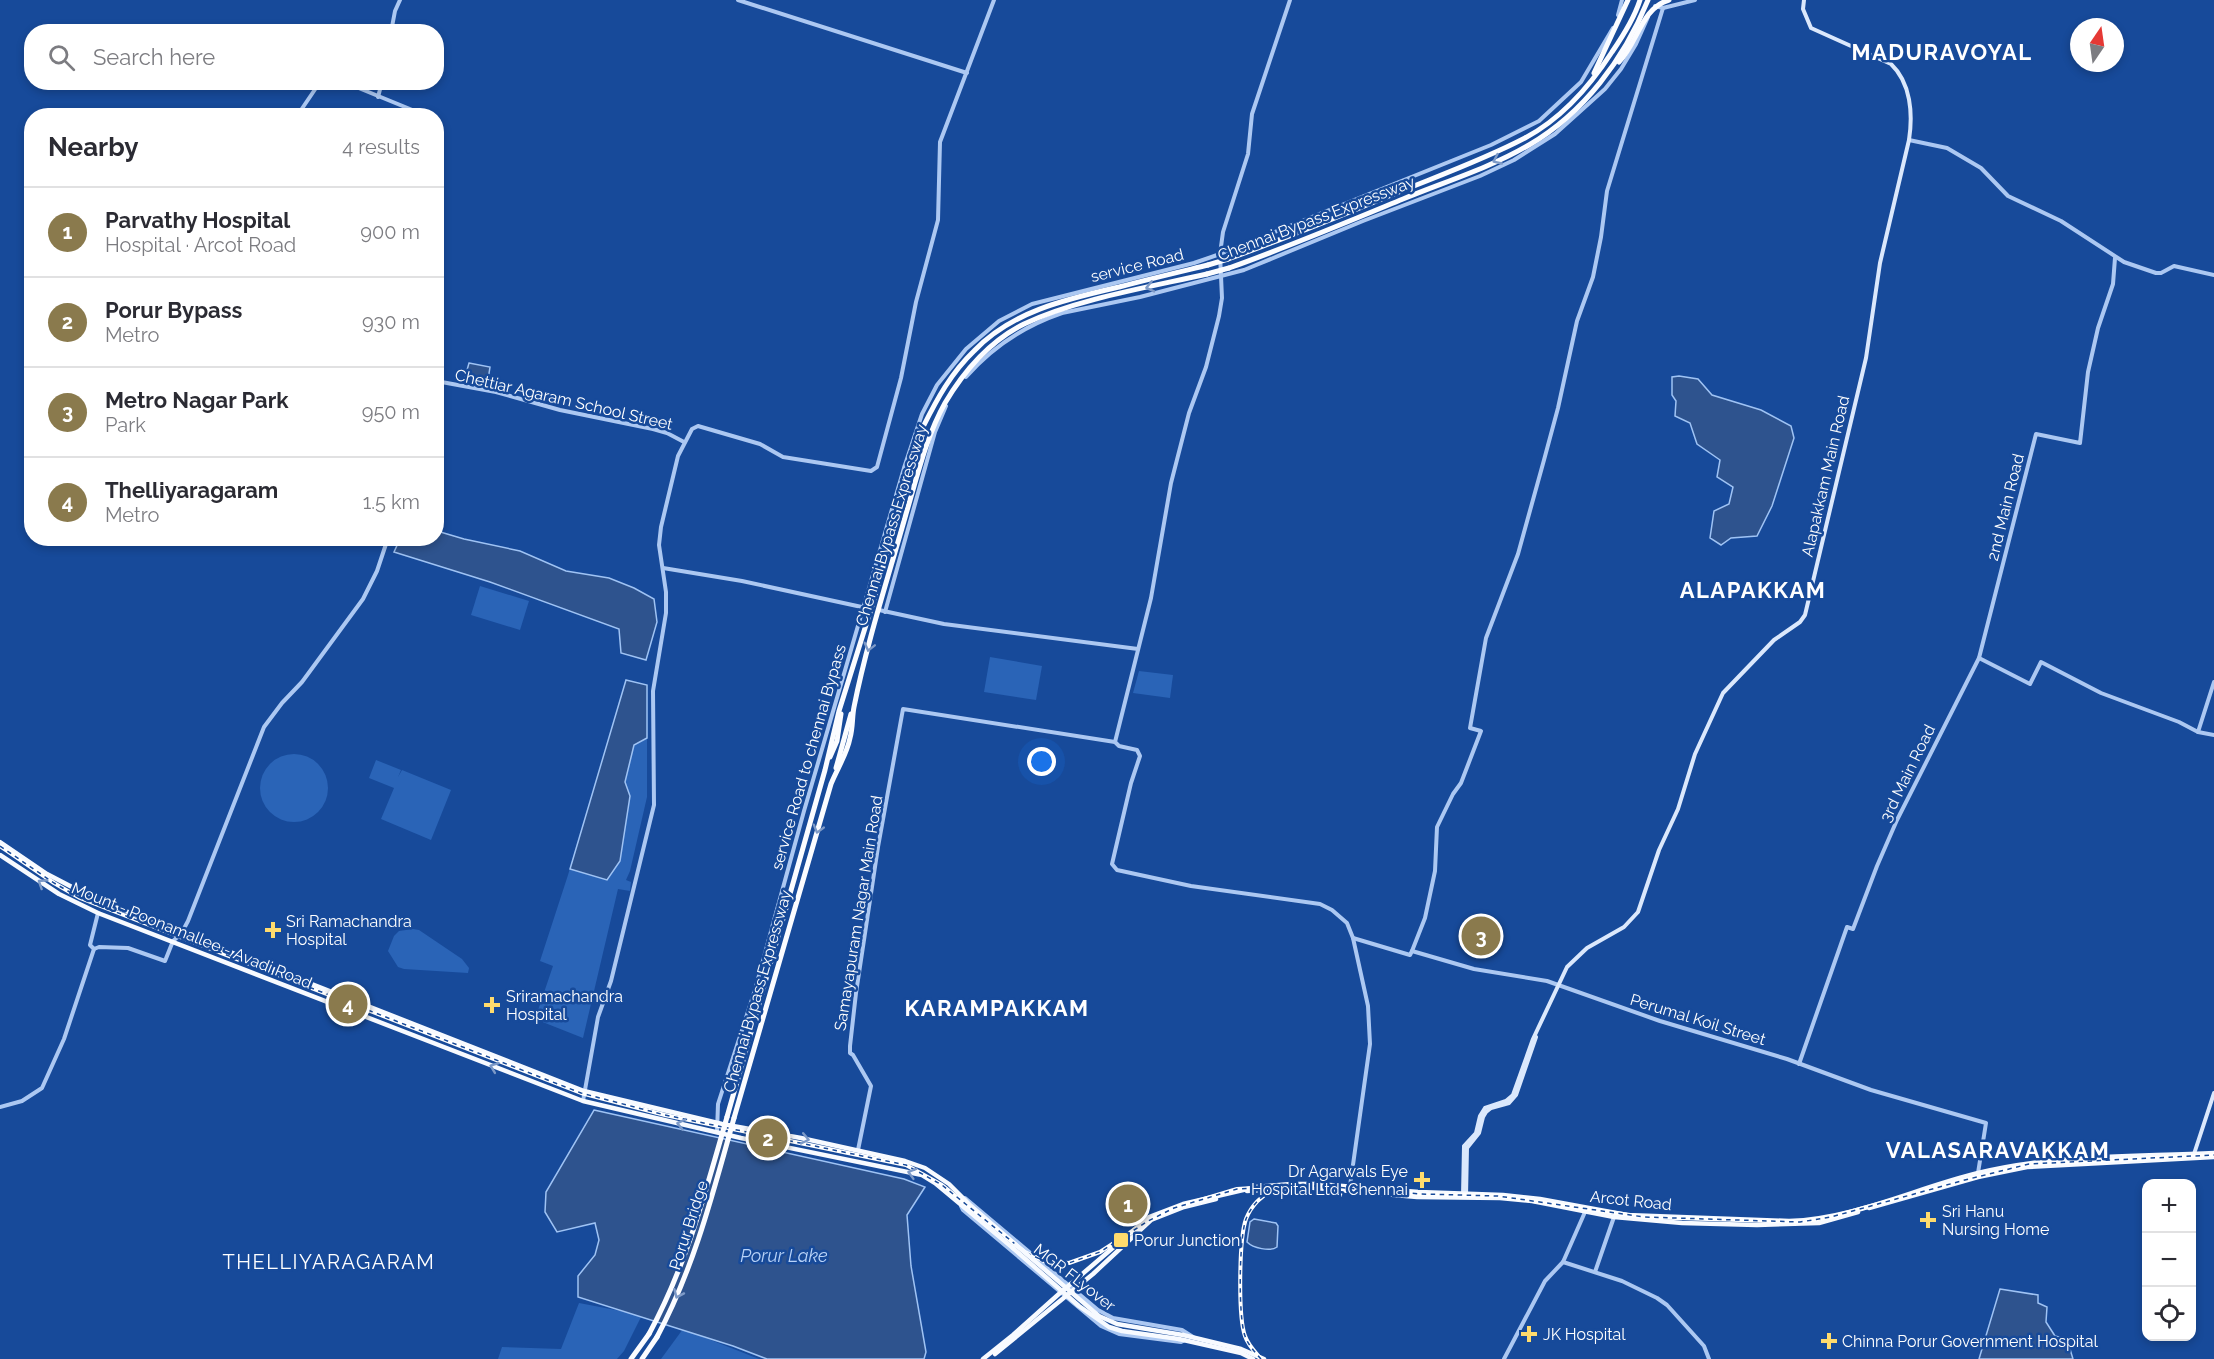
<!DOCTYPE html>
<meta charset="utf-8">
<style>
body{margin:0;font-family:Raleway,sans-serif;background:#f7f7f7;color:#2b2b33}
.controls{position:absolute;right:18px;bottom:18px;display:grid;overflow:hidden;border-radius:12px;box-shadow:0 3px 9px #0003}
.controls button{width:54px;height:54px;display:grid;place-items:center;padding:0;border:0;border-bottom:2px solid #e1e1e2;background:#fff;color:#2b2b33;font:30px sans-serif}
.compass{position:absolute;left:2070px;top:18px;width:54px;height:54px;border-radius:50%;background:#fff;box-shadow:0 3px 9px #0003;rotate:13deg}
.you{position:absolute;left:1042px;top:762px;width:21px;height:21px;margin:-15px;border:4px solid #fff;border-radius:50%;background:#1a73e8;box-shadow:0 0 0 9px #1a73e833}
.badge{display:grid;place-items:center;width:39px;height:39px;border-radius:50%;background:#8a7a4d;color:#fff;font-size:20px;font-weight:700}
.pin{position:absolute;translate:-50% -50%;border:3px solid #fff;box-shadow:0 2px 6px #0006}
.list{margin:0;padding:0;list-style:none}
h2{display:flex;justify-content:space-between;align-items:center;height:78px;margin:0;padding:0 24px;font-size:26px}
h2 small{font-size:20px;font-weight:400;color:#7c7c81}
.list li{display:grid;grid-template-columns:39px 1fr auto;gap:18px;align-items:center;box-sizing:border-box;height:90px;padding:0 24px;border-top:2px solid #e1e1e2}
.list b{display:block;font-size:22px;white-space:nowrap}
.list p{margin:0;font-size:20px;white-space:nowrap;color:#7c7c81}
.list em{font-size:20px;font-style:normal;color:#7c7c81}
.icon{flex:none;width:33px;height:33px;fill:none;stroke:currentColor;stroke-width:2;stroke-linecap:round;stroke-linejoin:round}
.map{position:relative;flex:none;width:2214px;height:1359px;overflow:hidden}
.search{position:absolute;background:#fff;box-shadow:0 3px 9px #0003;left:24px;top:24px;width:420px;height:66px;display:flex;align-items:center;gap:15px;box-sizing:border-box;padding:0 21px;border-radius:24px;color:#7c7c81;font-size:22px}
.panel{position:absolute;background:#fff;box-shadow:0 3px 9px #0003;left:24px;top:108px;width:420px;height:438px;border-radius:24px}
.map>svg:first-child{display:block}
.green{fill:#2a64b7}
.water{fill:#2e538e;stroke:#9fc3f4;stroke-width:1.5}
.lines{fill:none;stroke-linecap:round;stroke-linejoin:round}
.tertiary{stroke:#acc8f2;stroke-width:4}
.secondary{stroke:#dbe8fc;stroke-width:4}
.primary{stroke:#f7faff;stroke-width:4.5}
.trunk{stroke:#fbfcff;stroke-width:5}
.rail-casing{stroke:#fff;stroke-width:4}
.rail{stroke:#174a9a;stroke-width:1.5;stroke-dasharray:4.5;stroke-linecap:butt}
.primary-bridge{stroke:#f7faff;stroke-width:4.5}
.trunk-bridge{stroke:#fbfcff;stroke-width:5}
.oneway{stroke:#7e9ac7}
.oneway2{stroke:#7c99c7}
.poi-dot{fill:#ffdb6d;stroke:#174a9a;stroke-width:2}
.labels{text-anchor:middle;stroke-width:5;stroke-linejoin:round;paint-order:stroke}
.street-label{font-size:16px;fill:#fff;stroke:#174a9a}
.poi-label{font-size:16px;fill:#fff;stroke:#174a9a;text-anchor:start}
.water-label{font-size:18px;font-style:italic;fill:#b9d3f8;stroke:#174a9a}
.quarter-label{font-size:20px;letter-spacing:1.5px;fill:#fff;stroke:#174a9a}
.district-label{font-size:22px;font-weight:bold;letter-spacing:1.5px;fill:#fff;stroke:#174a9a}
</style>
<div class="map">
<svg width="2214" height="1359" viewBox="0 0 2214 1359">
<rect width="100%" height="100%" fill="#174a9a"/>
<g class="green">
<path d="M480,586L529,601L520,630L471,615Z"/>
<path d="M990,657L1042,666L1036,700L984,692Z"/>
<path d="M1139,671L1173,675L1170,698L1133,693Z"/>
<path d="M626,680L647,685V797L630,871L626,880L631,882L630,891L618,889L583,1038L535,1019L553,966L540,961L568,875Z"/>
<circle cx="294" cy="788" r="34"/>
<path d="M376,760L401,770L398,777L402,770L451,790L431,840L381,819L394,788L369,778Z"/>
<path d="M413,929L419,930L462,959L469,968L468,973L404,969L398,967L388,951L394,936L399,931Z"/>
<path d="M579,1303L642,1315L624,1351L617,1359H498L502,1347L561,1349Z"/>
<path d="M683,1329L759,1359H661Z"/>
</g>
<g class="water">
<path d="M469,363L490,367L487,386L464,381Z"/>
<path d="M1679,376L1698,379L1712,395L1761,410L1791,426L1794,438L1772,506L1757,536L1731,538L1721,545L1710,538L1714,511L1729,504L1733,487L1717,477L1720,460L1697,444L1690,423L1675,416L1676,401L1672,395V377Z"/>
<path d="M437,531L464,539L520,551L566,571L609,578L634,588L654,599L657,622L646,660L621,653L619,629L490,582L394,552L400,539L436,538Z"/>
<path d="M626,680L647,685V738L634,745L625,782L630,796L620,861L607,880L570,869Z"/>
<path d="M594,1110L904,1179L925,1187L907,1215L911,1266L926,1352L924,1359H767L733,1346L578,1297V1276L595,1255L599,1240L595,1223L557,1232L545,1212L546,1192Z"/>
<path d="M1254,1219L1276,1223L1278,1226L1277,1247C1270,1252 1253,1248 1247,1242L1250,1222Z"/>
<path d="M2000,1289L2038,1295V1303L2047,1307L2046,1322L2055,1336L2067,1339L2073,1359H1979Z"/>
</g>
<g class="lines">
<g class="tertiary">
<path d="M738,0L967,73"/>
<path d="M1290,0L1252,114L1248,154L1223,232L1220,254L1222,298L1219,316L1206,367L1189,413L1171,483L1151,598L1115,742L1119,746L1137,750L1140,756L1131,783L1112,864L1117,870L1191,886L1320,904L1332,910L1347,923L1353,938L1368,1006L1370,1044L1350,1186"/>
<path d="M1655,6L1663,8L1695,0"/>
<path d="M1618,15L1622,0"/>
<path d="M391,32L395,11L400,0"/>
<path d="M344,82L427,116"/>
<path d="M378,97L382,82"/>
<path d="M297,116L320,82"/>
<path d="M1909,140L1947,148L1981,168L2008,196L2061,221L2124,262L2156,273H2161L2174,266L2214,275"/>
<path d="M966,377C993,346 1024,326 1062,313L1140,297L1244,270L1363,221L1480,176L1514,160L1555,134L1605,89L1621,69L1636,44L1648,17"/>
<path d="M436,381L496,392L560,410L653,429L667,433L684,442"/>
<path d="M663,568L742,581L871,609"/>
<path d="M879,610L944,624L1138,649"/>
<path d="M885,612L935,432L946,406"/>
<path d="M1979,658L2030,684L2041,662L2101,693L2179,722L2198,732L2214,735"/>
<path d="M2198,732L2214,682"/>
<path d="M1353,938L1410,955L1412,951L1474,969L1547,981L1660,1021L1787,1059L1871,1090L1986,1123L1978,1173"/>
<path d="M94,949L99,947L128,948L165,961L173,941L181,934L188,921L264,727L282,703L302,682L363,599L377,571L388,538"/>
<path d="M1412,951L1425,918L1435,871L1437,827L1453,794L1461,783L1481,731L1470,728L1486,638L1518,554L1544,460L1558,408L1577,321L1593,277L1601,237L1607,191L1663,8"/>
<path d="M1799,1064L1847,927L1853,929L1877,866L1897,820L1979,658L2036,434L2080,443L2088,372L2098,328L2113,284L2115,258"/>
<path d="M583,1101L598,1017L611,981L654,805L653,691L666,613V592L659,545L661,527L678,456L692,429L698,426L760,444L783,457L871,471L877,467L901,378L916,302L938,220L940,142L994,0"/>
<path d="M0,1107L22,1101L42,1088L64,1039L94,949L90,945L98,913"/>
<path d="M717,1132L718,1104L755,990L804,811L904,468L922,414L937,385L966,349L999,321L1032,304L1194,263L1220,254L1491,145L1539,121L1581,82L1613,28"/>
<path d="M858,1150L871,1086L853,1055L850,1053V1046L856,993L878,847L903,709L1115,742"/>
<path d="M965,1198L1098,1310L1113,1318L1182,1330L1193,1337"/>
<path d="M961,1206L963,1210L1101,1326L1119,1334L1181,1342L1185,1340"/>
<path d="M1563,1262L1622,1281L1657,1298L1667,1305L1704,1346L1709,1359"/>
<path d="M1595,1272L1614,1217"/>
<path d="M1504,1359L1545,1281L1563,1262L1585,1212"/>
</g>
<g class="secondary">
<path d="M2194,1154L2214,1093"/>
<path d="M1463,1196L1464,1146L1476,1133L1480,1116L1485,1108L1506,1101L1513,1095L1533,1039L1567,967L1587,948L1624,927L1638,912L1659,850L1678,809L1695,754L1723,693L1774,640L1800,622L1805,615L1866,358L1880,263L1909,140C1913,114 1911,83 1891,64L1811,28L1803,9L1804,0"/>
<path d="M1466,1196L1467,1148L1479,1133L1483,1117L1486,1112L1491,1108L1509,1103L1516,1095L1536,1037"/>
</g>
<g class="primary">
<path d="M0,842L47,874L95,899L584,1091L722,1124L801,1138L905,1161L925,1168L949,1184L971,1206L1016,1245"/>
<path d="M0,855L59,894L98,913L583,1101L741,1138L922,1175L935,1183L1013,1248"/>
<path d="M1247,1191L1304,1187L1417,1197L1500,1198L1532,1201L1614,1217L1682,1223L1757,1225L1819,1223L1858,1212"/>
<path d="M1869,1208L1978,1177L2027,1167L2214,1157"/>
<path d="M1183,1335L1241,1349L1264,1359"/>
<path d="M1179,1339L1241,1353L1253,1359"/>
<path d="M995,1354L1093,1274L1151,1220L1184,1207L1216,1199"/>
<path d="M983,1359L1013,1335L1060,1293L1149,1217L1183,1204L1256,1187L1291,1184H1317L1419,1192L1503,1195L1540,1199L1627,1215L1789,1221C1854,1219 1916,1188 1978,1173C2055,1154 2136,1157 2214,1153"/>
</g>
<g class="trunk">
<path d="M1619,62C1638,43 1641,8 1669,0"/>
<path d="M1594,73L1628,0"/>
<path d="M1228,259C1284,239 1339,216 1394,194C1438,176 1483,160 1525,138C1561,119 1590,86 1612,52C1623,36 1634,19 1640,0"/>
<path d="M1229,268C1288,247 1345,223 1403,199C1444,182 1490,168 1529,145C1584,113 1624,59 1648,0"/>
<path d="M830,757L837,741L841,714"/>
<path d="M836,768L851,714"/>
<path d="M727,1117L825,770L839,711L871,609L923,427C937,399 951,373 974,351C1012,311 1067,299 1119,287C1149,279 1179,272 1208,265"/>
<path d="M734,1118L831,784C837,769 847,754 850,738C853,728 852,717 854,707C867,642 888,578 906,514C917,477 926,437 945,403C964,371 990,341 1024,324C1077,299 1150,287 1207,274"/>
<path d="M631,1359L649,1334"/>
<path d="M642,1359L657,1337"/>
</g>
<defs>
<g id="rail">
<path d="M0,846L54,883L80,898L581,1093L665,1115L906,1165L942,1185L1025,1252L1044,1261L1069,1263L1100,1252L1148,1221L1174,1208L1237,1189L1285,1186H1321L1421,1194L1498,1196L1644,1217L1800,1222L1831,1217L1961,1181L2029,1164L2214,1155"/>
<path d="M1261,1359C1255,1352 1248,1345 1245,1336C1238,1317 1239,1238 1246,1219C1251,1206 1262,1194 1275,1190"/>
</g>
</defs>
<use href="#rail" class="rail-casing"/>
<use href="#rail" class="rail"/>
<g class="primary-bridge">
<path d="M1016,1245L1099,1316L1117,1324L1183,1335"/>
<path d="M1013,1248L1079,1306L1109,1327L1122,1331L1179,1339"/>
</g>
<g class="trunk-bridge">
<path d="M1208,265L1228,259"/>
<path d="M1207,274L1229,268"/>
<path d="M649,1334C687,1264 705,1193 727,1117"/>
<path d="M657,1337C694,1268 713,1193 734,1118"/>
</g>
</g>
<defs><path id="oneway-chevron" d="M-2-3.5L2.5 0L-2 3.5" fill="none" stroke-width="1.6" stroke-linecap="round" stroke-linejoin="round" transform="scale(1.5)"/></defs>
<g class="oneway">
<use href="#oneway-chevron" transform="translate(1497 160) rotate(155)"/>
<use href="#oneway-chevron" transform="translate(1150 287) rotate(167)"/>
<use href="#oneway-chevron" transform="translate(869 647) rotate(104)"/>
<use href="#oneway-chevron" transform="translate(818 829) rotate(106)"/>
<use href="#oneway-chevron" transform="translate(678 1294) rotate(114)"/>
</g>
<g class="oneway2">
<use href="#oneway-chevron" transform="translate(42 883) rotate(-147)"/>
<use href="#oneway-chevron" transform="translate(494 1067) rotate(-159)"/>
<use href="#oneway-chevron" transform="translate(681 1124) rotate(-167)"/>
<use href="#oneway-chevron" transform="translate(805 1139) rotate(12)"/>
<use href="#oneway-chevron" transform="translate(912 1173) rotate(-164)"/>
</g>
<g class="poi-dot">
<path d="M270 921h6v6h6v6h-6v6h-6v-6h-6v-6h6z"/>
<path d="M489 996h6v6h6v6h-6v6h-6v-6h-6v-6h6z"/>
<path d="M1419 1171h6v6h6v6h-6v6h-6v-6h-6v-6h6z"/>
<path d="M1925 1211h6v6h6v6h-6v6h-6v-6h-6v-6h6z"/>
<rect x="1113" y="1232" width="16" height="16" rx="3"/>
<path d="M1526 1325h6v6h6v6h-6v6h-6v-6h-6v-6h6z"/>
<path d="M1826 1332h6v6h6v6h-6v6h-6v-6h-6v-6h6z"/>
</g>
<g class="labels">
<g class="street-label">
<text transform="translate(1316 218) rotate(-21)" y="6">Chennai Bypass Expressway</text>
<text transform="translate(1137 265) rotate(-14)" y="6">service Road</text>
<text transform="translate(564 399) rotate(13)" y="6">Chettiar Agaram School Street</text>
<text transform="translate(1825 476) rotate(-77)" y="6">Alapakkam Main Road</text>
<text transform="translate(2005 507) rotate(-76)" y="6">2nd Main Road</text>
<text transform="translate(891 525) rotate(-73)" y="6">Chennai Bypass Expressway</text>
<text transform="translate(808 757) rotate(-74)" y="6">service Road to chennai Bypass</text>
<text transform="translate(1907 773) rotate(-64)" y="6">3rd Main Road</text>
<text transform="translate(858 913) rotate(-81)" y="6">Samayapuram Nagar Main Road</text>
<text transform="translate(192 935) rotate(22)" y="6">Mount - Poonamallee - Avadi Road</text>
<text transform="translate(757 991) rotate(-74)" y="6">Chennai Bypass Expressway</text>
<text transform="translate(1698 1019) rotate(17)" y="6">Perumal Koil Street</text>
<text transform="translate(1631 1200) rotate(6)" y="6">Arcot Road</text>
<text transform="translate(688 1225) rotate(-72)" y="6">Porur Bridge</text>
<text transform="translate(1075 1277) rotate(38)" y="6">MGR FLyover</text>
</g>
<g class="poi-label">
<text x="286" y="927">Sri Ramachandra<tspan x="286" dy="18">Hospital</tspan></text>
<text x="506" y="1002">Sriramachandra<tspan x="506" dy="18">Hospital</tspan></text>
<text x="1408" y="1177" text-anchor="end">Dr Agarwals Eye<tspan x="1408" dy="18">Hospital Ltd, Chennai</tspan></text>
<text x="1942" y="1217">Sri Hanu<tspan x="1942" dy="18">Nursing Home</tspan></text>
<text x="1134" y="1246">Porur Junction</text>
<text x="1543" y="1340">JK Hospital</text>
<text x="1842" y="1347">Chinna Porur Government Hospital</text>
</g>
<g class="water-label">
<text x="784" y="1262">Porur Lake</text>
</g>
<g class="quarter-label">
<text x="329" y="1269">THELLIYARAGARAM</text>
</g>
<g class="district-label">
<text x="1942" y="60">MADURAVOYAL</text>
<text x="1753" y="598">ALAPAKKAM</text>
<text x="997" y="1016">KARAMPAKKAM</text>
<text x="1998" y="1158">VALASARAVAKKAM</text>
</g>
</g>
</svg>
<div class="controls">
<button>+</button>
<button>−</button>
<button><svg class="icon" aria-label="locate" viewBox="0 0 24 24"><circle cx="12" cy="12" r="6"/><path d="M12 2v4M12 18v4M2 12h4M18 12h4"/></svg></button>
</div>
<svg class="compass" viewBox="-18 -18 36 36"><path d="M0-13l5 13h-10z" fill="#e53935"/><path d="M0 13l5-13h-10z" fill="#7c7c81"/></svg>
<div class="you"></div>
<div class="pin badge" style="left:1128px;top:1204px">1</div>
<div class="pin badge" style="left:768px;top:1138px">2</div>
<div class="pin badge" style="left:1481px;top:936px">3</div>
<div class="pin badge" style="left:348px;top:1004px">4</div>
<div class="search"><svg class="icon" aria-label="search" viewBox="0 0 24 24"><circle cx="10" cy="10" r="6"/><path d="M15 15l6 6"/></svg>Search here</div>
<section class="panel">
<h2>Nearby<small>4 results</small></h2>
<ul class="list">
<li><span class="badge">1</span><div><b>Parvathy Hospital</b><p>Hospital · Arcot Road</p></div><em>900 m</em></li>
<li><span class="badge">2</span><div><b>Porur Bypass</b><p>Metro</p></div><em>930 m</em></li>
<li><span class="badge">3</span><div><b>Metro Nagar Park</b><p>Park</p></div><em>950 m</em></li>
<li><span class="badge">4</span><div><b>Thelliyaragaram</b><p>Metro</p></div><em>1.5 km</em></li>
</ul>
</section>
</div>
